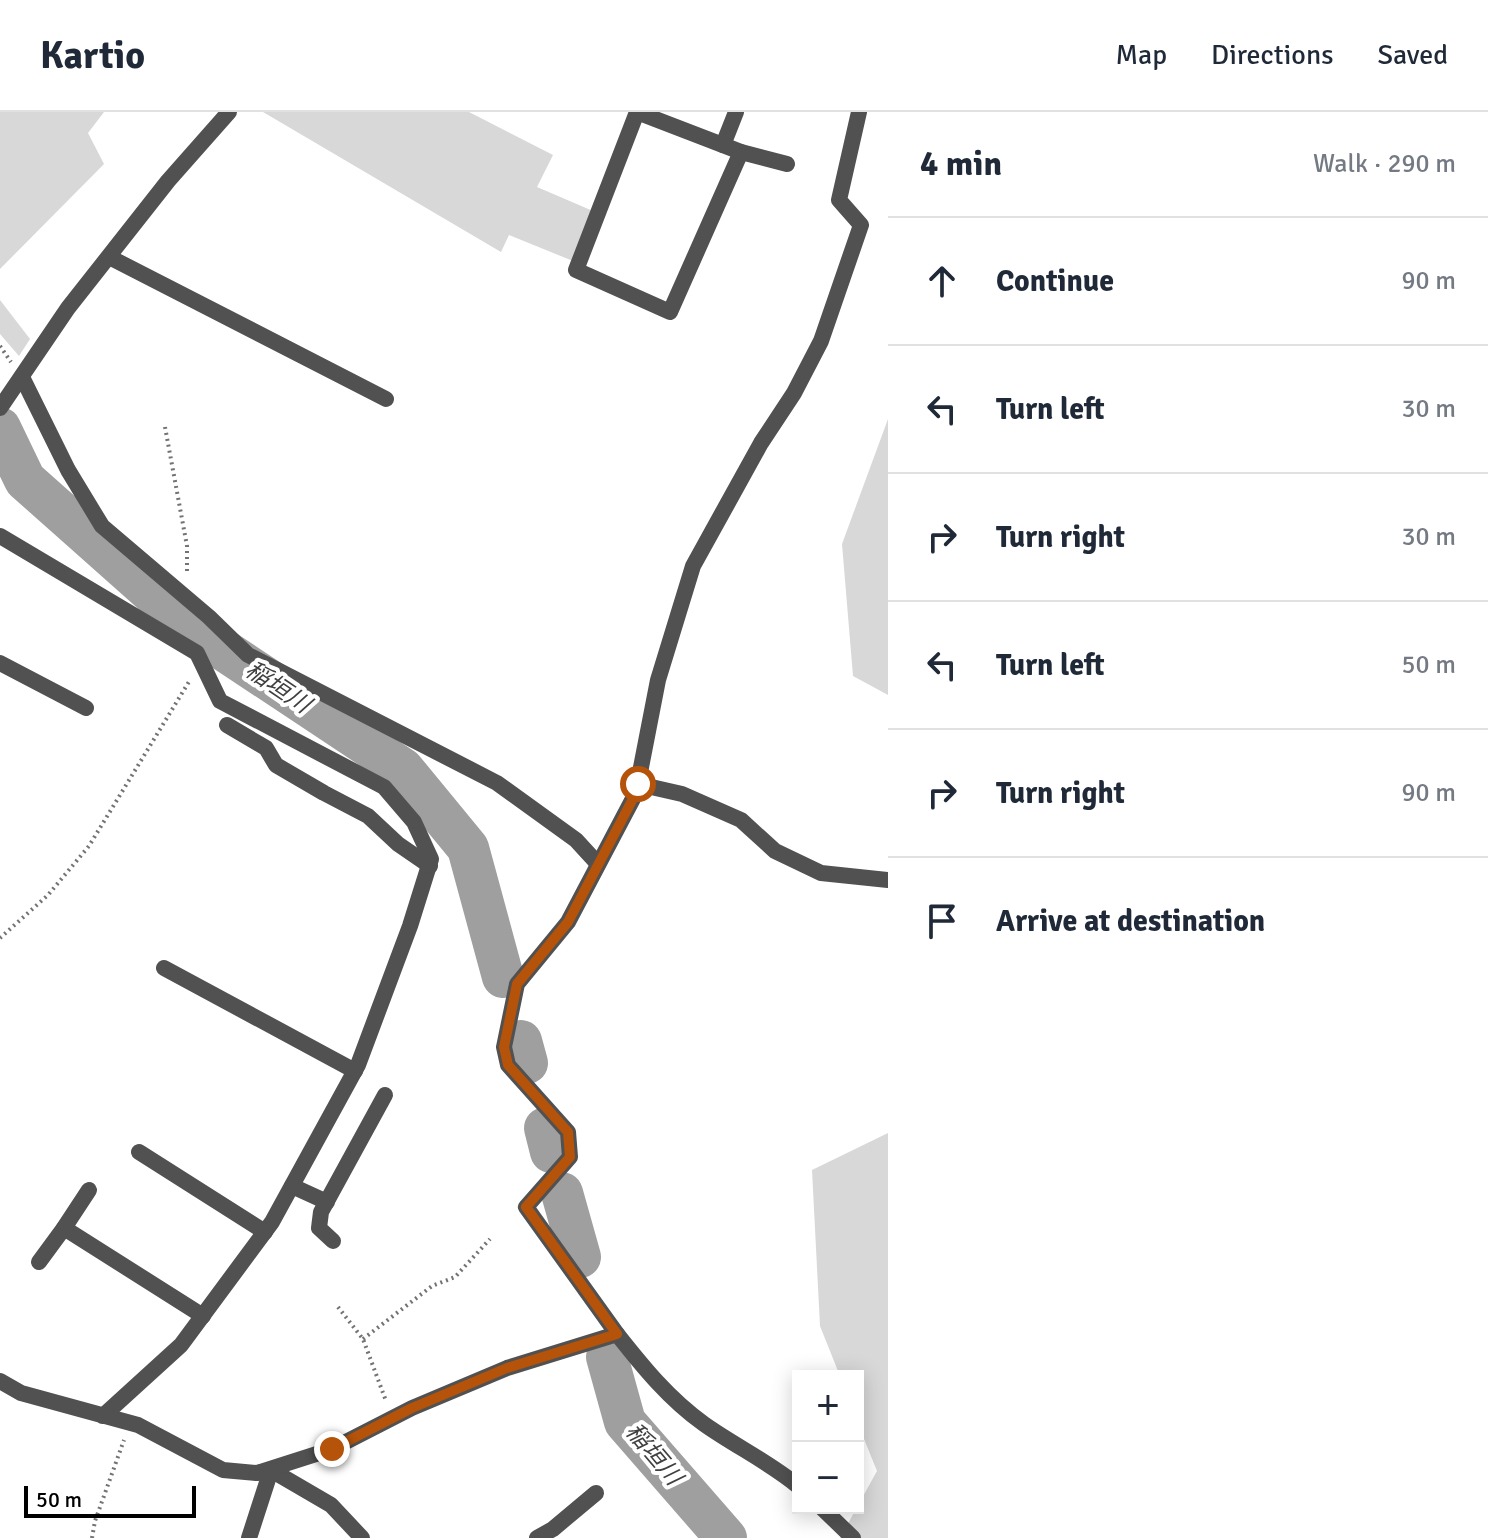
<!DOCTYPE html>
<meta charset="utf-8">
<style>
body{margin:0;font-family:Signika,"Noto Sans JP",sans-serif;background:#f2f2f3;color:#1f2937}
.controls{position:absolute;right:24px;bottom:24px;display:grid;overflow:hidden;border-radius:0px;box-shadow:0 4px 20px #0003}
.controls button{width:72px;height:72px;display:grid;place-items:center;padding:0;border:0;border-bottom:2px solid #e0e1e3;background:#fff;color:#1f2937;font:40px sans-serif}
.scale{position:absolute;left:24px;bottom:20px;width:172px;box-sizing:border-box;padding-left:8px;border:4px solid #000;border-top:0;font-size:22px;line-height:28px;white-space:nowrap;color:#000;-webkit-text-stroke:6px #fff;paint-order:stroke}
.stop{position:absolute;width:24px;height:24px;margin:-18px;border:6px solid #b45309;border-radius:50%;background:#fff}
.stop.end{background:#b45309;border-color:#fff;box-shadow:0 2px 8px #0008}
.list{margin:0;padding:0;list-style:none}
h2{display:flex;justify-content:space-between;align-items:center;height:104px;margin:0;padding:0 32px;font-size:34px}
h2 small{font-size:26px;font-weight:400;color:#747a83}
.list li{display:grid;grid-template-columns:52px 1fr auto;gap:24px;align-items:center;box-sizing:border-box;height:128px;padding:0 32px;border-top:2px solid #e0e1e3}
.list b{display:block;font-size:30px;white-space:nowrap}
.list em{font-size:26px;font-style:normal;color:#747a83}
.icon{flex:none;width:44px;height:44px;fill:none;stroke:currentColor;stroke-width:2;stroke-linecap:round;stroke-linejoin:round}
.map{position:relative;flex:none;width:888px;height:1426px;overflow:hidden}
header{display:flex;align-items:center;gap:48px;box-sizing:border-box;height:112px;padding:0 40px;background:#fff;border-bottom:2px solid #e0e1e3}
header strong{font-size:38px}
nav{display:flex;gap:44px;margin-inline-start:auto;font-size:28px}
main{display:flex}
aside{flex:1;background:#fff}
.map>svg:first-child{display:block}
.green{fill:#d8d8d8}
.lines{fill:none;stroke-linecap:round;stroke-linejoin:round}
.river{stroke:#9f9f9f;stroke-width:42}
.path{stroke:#737373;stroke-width:4;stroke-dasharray:2 4;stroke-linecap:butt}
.minor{stroke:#515151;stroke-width:16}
.route{stroke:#b45309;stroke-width:10}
.labels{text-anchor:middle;stroke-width:8;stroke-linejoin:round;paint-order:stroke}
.water-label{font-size:24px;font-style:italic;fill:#404040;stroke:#fff}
</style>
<header>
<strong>Kartio</strong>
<nav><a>Map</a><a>Directions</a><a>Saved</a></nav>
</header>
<main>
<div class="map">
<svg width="888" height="1426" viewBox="0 0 888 1426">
<rect width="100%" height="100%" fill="#fff"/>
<g class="green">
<path d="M0,0H104L88,21L104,52L0,157Z"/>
<path d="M263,0H469L553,43L537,75L593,99L573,149L509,123L501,140Z"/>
<path d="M0,188L30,227L19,244L0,222Z"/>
<path d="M888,307V583L853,564L842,432Z"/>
<path d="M888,1021V1426H840L877,1359L858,1312V1264H840L820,1214L812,1058Z"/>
</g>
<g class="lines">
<g class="river">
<path d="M0,316L25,368L195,519L403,657L468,736L503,865"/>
<path d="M521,929L527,951"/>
<path d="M545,1016L551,1040"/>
<path d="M562,1081L580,1145"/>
<path d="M607,1245L625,1310L726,1426"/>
</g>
<g class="path">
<path d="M0,234L11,250"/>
<path d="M165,315L187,434V460"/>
<path d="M0,826L48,783L89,734L190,568"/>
<path d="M338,1195L363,1227L386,1289"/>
<path d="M363,1227L432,1174L455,1165L490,1127"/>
<path d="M92,1426L95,1409L124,1328"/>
</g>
<g class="minor">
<path d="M637,0L576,158L670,200L741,40"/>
<path d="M637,0L741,40L787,52"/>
<path d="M723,33L736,0"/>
<path d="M109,145L386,287"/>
<path d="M22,265L68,358L102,414L209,505L248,543L497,671L576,728L598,752"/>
<path d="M0,296L68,196L168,69L229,0"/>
<path d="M0,424L197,541L220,589L384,675L414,710L431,747L410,814L358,953L272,1110L181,1233L103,1304"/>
<path d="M0,551L86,596"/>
<path d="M227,613L266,636L276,653L324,681L368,704L398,732L430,754"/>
<path d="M638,672L682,682L741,708L775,739L821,761L888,768"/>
<path d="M164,856L355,959"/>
<path d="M139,1040L265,1120"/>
<path d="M292,1074L327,1090"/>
<path d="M64,1116L203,1204"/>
<path d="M333,1129L319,1116L321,1100L385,983"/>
<path d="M39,1150L64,1116L89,1078"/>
<path d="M617,1222C643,1255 669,1287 704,1312C735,1334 769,1350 798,1374"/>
<path d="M0,1269L21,1281L138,1313L223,1358L257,1361L271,1358L331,1393L362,1426"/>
<path d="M257,1361L332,1337L412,1296L507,1256L617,1222L526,1095L570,1045L568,1020L508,953L504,935L517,872L568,810L636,681L658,568L693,454L761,331L794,281L821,229L861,113L839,88L859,0"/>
<path d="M822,1396L853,1426"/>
<path d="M249,1426L271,1358"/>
<path d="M537,1426L553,1417L596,1381"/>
</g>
</g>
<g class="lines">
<path class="route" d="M332,1337L412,1296L507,1256L617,1222L526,1095L570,1045L568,1020L508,953L504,935L517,872L568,810L636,681L638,672"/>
</g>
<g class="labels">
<g class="water-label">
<text transform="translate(278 575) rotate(34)" y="8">稲垣川</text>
<text transform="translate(654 1342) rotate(50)" y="8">稲垣川</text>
</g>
</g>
</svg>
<div class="controls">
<button>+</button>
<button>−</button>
</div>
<div class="scale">50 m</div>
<div class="stop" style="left:638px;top:672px"></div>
<div class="stop end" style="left:332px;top:1337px"></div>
</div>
<aside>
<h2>4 min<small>Walk · 290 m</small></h2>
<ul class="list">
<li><svg class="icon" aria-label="ahead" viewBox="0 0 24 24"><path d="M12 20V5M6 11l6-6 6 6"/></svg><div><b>Continue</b></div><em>90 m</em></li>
<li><svg class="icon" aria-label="left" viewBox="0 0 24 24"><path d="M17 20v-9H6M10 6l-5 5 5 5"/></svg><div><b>Turn left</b></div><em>30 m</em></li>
<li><svg class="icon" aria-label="right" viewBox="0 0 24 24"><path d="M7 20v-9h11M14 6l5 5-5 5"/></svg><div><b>Turn right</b></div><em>30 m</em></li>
<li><svg class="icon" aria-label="left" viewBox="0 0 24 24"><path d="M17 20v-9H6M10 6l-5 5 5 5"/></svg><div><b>Turn left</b></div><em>50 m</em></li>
<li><svg class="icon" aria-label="right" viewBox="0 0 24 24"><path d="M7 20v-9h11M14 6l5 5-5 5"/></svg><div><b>Turn right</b></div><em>90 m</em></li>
<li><svg class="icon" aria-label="arrive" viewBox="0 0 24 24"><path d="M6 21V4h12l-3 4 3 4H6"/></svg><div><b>Arrive at destination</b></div></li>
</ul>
</aside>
</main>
